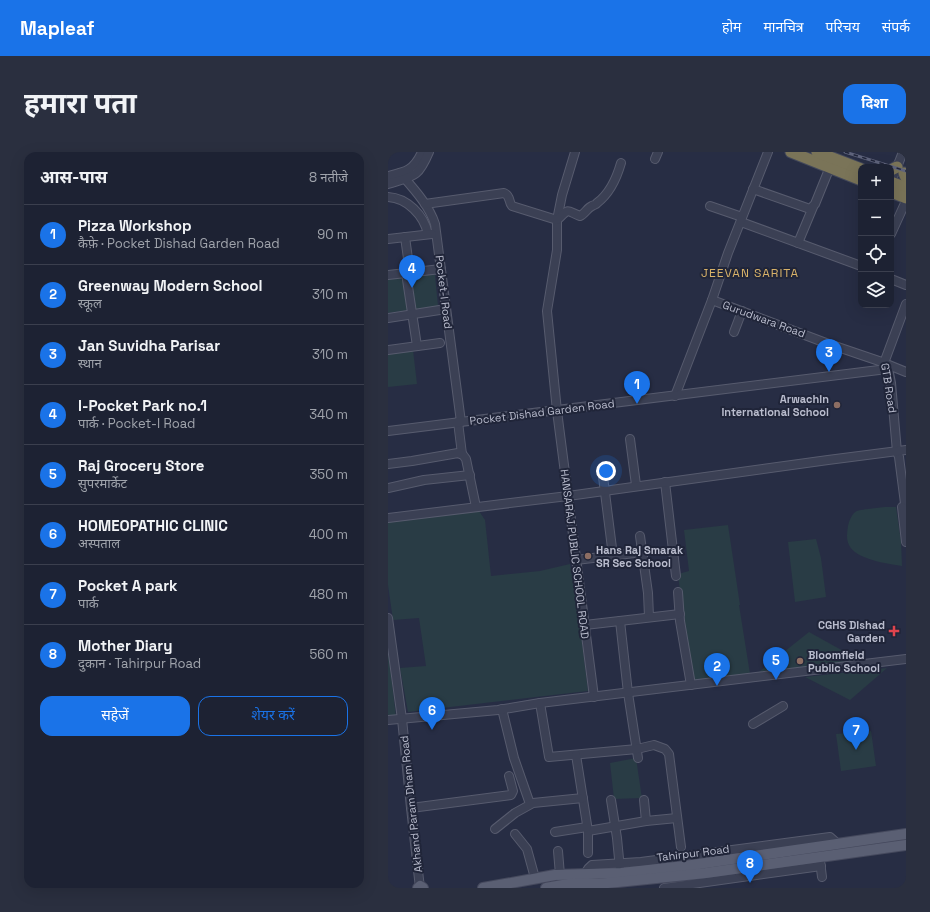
<!DOCTYPE html>
<html lang="hi">
<meta charset="utf-8">
<style>
body{margin:0;font-family:"Space Grotesk","Noto Sans Devanagari",sans-serif;background:#2a2f3f;color:#f1f3f6}
.controls{position:absolute;right:12px;top:12px;display:grid;overflow:hidden;border-radius:8px;box-shadow:0 4px 16px #0002}
.controls button{width:36px;height:36px;display:grid;place-items:center;padding:0;border:0;border-bottom:1px solid #3b3f4e;background:#1d2233;color:#f1f3f6;font:20px sans-serif}
.you{position:absolute;left:218px;top:319px;width:14px;height:14px;margin:-10px;border:3px solid #fff;border-radius:50%;background:#1a73e8;box-shadow:0 0 0 6px #1a73e833}
.badge{display:grid;place-items:center;width:26px;height:26px;border-radius:50%;background:#1a73e8;color:#fff;font-size:13px;font-weight:700}
.pin{position:absolute;translate:-50% -33px;filter:drop-shadow(0 1px 2px #0008)}
.pin::after{content:'';position:absolute;top:21px;width:14px;height:12px;background:inherit;clip-path:polygon(0 0,100% 0,50% 100%)}
.list{margin:0;padding:0;list-style:none}
h2{display:flex;justify-content:space-between;align-items:center;height:52px;margin:0;padding:0 16px;font-size:17px}
h2 small{font-size:13px;font-weight:400;color:#a0a4ac}
.list li{display:grid;grid-template-columns:26px 1fr auto;gap:12px;align-items:center;box-sizing:border-box;height:60px;padding:0 16px;border-top:1px solid #3b3f4e}
.list b{display:block;font-size:15px;white-space:nowrap}
.list p{margin:0;font-size:13px;white-space:nowrap;color:#a0a4ac}
.list em{font-size:13px;font-style:normal;color:#a0a4ac}
.actions{display:flex;gap:8px;padding:12px 16px}
.actions a{flex:1;padding:9px 0;border:1px solid #1a73e8;border-radius:12px;text-align:center;font-size:14px;color:#1a73e8}
.actions .main{background:#1a73e8;color:#fff}
.icon{flex:none;width:22px;height:22px;fill:none;stroke:currentColor;stroke-width:2;stroke-linecap:round;stroke-linejoin:round}
.map{position:relative;flex:none;width:518px;height:736px;overflow:hidden;border-radius:12px}
header{display:flex;align-items:center;gap:24px;box-sizing:border-box;height:56px;padding:0 20px;background:#1a73e8;color:#fff}
header strong{font-size:19px}
nav{display:flex;gap:22px;margin-inline-start:auto;font-size:14px}
.intro{display:flex;align-items:center;justify-content:space-between;box-sizing:border-box;height:96px;padding:0 24px}
h1{margin:0;font-size:28px}
.button{padding:10px 18px;border-radius:12px;background:#1a73e8;color:#fff;font-size:14px;font-weight:700}
main{display:flex;gap:24px;padding:0 24px}
aside{flex:1;background:#1d2233;border-radius:12px;box-shadow:0 4px 16px #0002}
.map>svg:first-child{display:block}
.green{fill:#293c45}
.lines{fill:none;stroke-linecap:round;stroke-linejoin:round}
.minor-casing{stroke:#575b6e;stroke-width:10}
.major-casing{stroke:#45495d;stroke-width:12}
.highway-casing{stroke:#43485b;stroke-width:13}
.minor{stroke:#3b4054;stroke-width:8}
.major{stroke:#5a5f73;stroke-width:10}
.highway{stroke:#7a7458;stroke-width:11}
.rail-casing{stroke:#5e637b;stroke-width:3}
.rail{stroke:#202539;stroke-width:1.5;stroke-dasharray:4.5;stroke-linecap:butt}
.education-dot{fill:#8d6e63;stroke:#202539;stroke-width:1.5}
.health-dot{fill:#e0444e;stroke:#202539;stroke-width:1.5}
.labels{text-anchor:middle;stroke-width:4;stroke-linejoin:round;paint-order:stroke}
.street-label{font-size:11px;fill:#b9bccd;stroke:#202539}
.poi-label{font-size:11px;font-weight:bold;fill:#b9bccd;stroke:#202539;text-anchor:end}
.neighbourhood-label{font-size:12px;letter-spacing:1px;fill:#d8b269;stroke:#202539}
</style>
<header>
<strong>Mapleaf</strong>
<nav><a>होम</a><a>मानचित्र</a><a>परिचय</a><a>संपर्क</a></nav>
</header>
<div class="intro"><h1>हमारा पता</h1><a class="button">दिशा</a></div>
<main>
<aside>
<h2>आस-पास<small>8 नतीजे</small></h2>
<ul class="list">
<li><span class="badge">1</span><div><b>Pizza Workshop</b><p>कैफ़े · Pocket Dishad Garden Road</p></div><em>90 m</em></li>
<li><span class="badge">2</span><div><b>Greenway Modern School</b><p>स्कूल</p></div><em>310 m</em></li>
<li><span class="badge">3</span><div><b>Jan Suvidha Parisar</b><p>स्थान</p></div><em>310 m</em></li>
<li><span class="badge">4</span><div><b>I-Pocket Park no.1</b><p>पार्क · Pocket-I Road</p></div><em>340 m</em></li>
<li><span class="badge">5</span><div><b>Raj Grocery Store</b><p>सुपरमार्केट</p></div><em>350 m</em></li>
<li><span class="badge">6</span><div><b>HOMEOPATHIC CLINIC</b><p>अस्पताल</p></div><em>400 m</em></li>
<li><span class="badge">7</span><div><b>Pocket A park</b><p>पार्क</p></div><em>480 m</em></li>
<li><span class="badge">8</span><div><b>Mother Diary</b><p>दुकान · Tahirpur Road</p></div><em>560 m</em></li>
</ul>
<div class="actions"><a class="main">सहेजें</a><a>शेयर करें</a></div>
</aside>
<div class="map">
<svg width="518" height="736" viewBox="0 0 518 736">
<rect width="100%" height="100%" fill="#272d44"/>
<g class="green">
<path d="M46,114L50,154L0,161V118Z"/>
<path d="M25,198L29,232L0,235V201Z"/>
<path d="M497,355H508L513,389L514,414C500,412 467,407 461,393C458,387 459,380 460,374C461,369 464,361 469,359C475,357 490,356 497,355Z"/>
<path d="M91,359L97,368L103,424L152,419L182,412L193,482L200,539L20,560L12,516L38,514L31,466L5,468L0,433V370Z"/>
<path d="M340,373L352,453H351L362,522L303,533L290,422L301,419L296,378Z"/>
<path d="M428,387L433,406L438,445L407,450L400,390Z"/>
<path d="M421,480L475,510L371,520Z"/>
<path d="M0,497L8,565L0,566Z"/>
<path d="M499,516L462,548L417,525Z"/>
<path d="M483,579L488,614L453,619L448,582Z"/>
<path d="M248,606L254,646L226,647L222,611Z"/>
</g>
<g class="lines">
<defs>
<g id="minor">
<path d="M187,0L174,43L169,68V98L159,159L169,259L206,545"/>
<path d="M267,7L270,0"/>
<path d="M12,21C25,36 41,53 47,72L73,270"/>
<path d="M0,24C18,20 26,18 34,0"/>
<path d="M503,30L515,0"/>
<path d="M0,32C26,24 30,26 41,0"/>
<path d="M365,37L422,57L427,52L442,15"/>
<path d="M0,45C19,46 36,63 40,82"/>
<path d="M37,52L116,41C123,44 120,49 124,54L169,68C182,56 177,58 192,64C197,62 199,56 204,54C205,53 208,53 209,51C221,42 229,25 233,11"/>
<path d="M322,54L354,65"/>
<path d="M353,70L473,114"/>
<path d="M503,82L518,49"/>
<path d="M17,85L22,121"/>
<path d="M0,87L44,82"/>
<path d="M410,91L425,55"/>
<path d="M18,121L29,194"/>
<path d="M0,123L53,117"/>
<path d="M503,127L518,133"/>
<path d="M324,148L438,191L491,209L518,220"/>
<path d="M518,152L496,211L501,221L503,231L509,300L511,305L518,359"/>
<path d="M0,166L58,157"/>
<path d="M346,180L354,159"/>
<path d="M0,198L52,191"/>
<path d="M287,244L324,148L340,101L380,0"/>
<path d="M70,270L74,302"/>
<path d="M0,279L499,217"/>
<path d="M242,287L248,333"/>
<path d="M0,312L24,309L70,301L75,303L78,307L88,355"/>
<path d="M214,317L225,404"/>
<path d="M277,330L288,424"/>
<path d="M0,336L36,328L82,323"/>
<path d="M514,355L518,390"/>
<path d="M0,366L180,344L440,308L518,298"/>
<path d="M252,384L260,441L261,465"/>
<path d="M188,408L255,400"/>
<path d="M290,440L292,469L303,533"/>
<path d="M0,466L14,567L23,656L32,736"/>
<path d="M232,469L240,541L250,606"/>
<path d="M197,473L292,462"/>
<path d="M152,551L161,605L249,597L266,593L277,597L281,602L293,695"/>
<path d="M114,557L126,606L142,652"/>
<path d="M0,568L110,558L152,551L518,507"/>
<path d="M365,572L395,554"/>
<path d="M188,603L200,679V701"/>
<path d="M223,648L229,686L232,717"/>
<path d="M256,648L258,669"/>
<path d="M23,656L123,643L125,639L121,624"/>
<path d="M107,677L127,661L145,651L195,646"/>
<path d="M200,679L258,669L289,666"/>
<path d="M167,680L199,675"/>
<path d="M127,682L139,697L147,726"/>
<path d="M170,699L172,723"/>
<path d="M432,709L434,725"/>
<path d="M198,727C197,720 199,717 204,713L253,710L442,685L450,692"/>
<path d="M276,736L433,714"/>
</g>
<g id="major">
<path d="M30,736L32,734L35,736"/>
<path d="M95,736L167,723L233,721L297,714L518,682"/>
<path d="M158,736L186,731L210,732L318,721L518,693"/>
</g>
<g id="highway">
<path d="M403,0L473,28"/>
<path d="M429,0L473,17"/>
<path d="M503,18L509,15"/>
<path d="M516,21L518,26"/>
<path d="M503,30L518,36"/>
<path d="M503,40L518,46"/>
</g>
</defs>
<use href="#minor" class="minor-casing"/>
<use href="#major" class="major-casing"/>
<use href="#highway" class="highway-casing"/>
<use href="#minor" class="minor"/>
<use href="#major" class="major"/>
<use href="#highway" class="highway"/>
<defs>
<path id="rail" d="M457,0L518,19"/>
</defs>
<use href="#rail" class="rail-casing"/>
<use href="#rail" class="rail"/>
</g>
<g class="education-dot">
<circle cx="449" cy="253" r="4"/>
<circle cx="200" cy="404" r="4"/>
<circle cx="412" cy="509" r="4"/>
</g>
<path class="health-dot" d="M504 473h4v4h4v4h-4v4h-4v-4h-4v-4h4z"/>
<g class="labels">
<g class="street-label">
<text transform="translate(56 140) rotate(83)" y="4">Pocket-I Road</text>
<text transform="translate(376 167) rotate(20)" y="4">Gurudwara Road</text>
<text transform="translate(501 236) rotate(81)" y="4">GTB Road</text>
<text transform="translate(154 260) rotate(-7)" y="4">Pocket Dishad Garden Road</text>
<text transform="translate(187 402) rotate(83)" y="4">HANSARAJ PUBLIC SCHOOL ROAD</text>
<text transform="translate(23 652) rotate(-96)" y="4">Akhand Param Dham Road</text>
<text transform="translate(305 701) rotate(-7)" y="4">Tahirpur Road</text>
</g>
<g class="poi-label">
<text x="441" y="251">Arwachin<tspan x="441" dy="13">International School</tspan></text>
<text x="208" y="402" text-anchor="start">Hans Raj Smarak<tspan x="208" dy="13">SR Sec School</tspan></text>
<text x="497" y="477">CGHS Dishad<tspan x="497" dy="13">Garden</tspan></text>
<text x="420" y="507" text-anchor="start">Bloomfield<tspan x="420" dy="13">Public School</tspan></text>
</g>
<g class="neighbourhood-label">
<text x="362" y="125">JEEVAN SARITA</text>
</g>
</g>
</svg>
<div class="controls">
<button>+</button>
<button>−</button>
<button><svg class="icon" aria-label="locate" viewBox="0 0 24 24"><circle cx="12" cy="12" r="6"/><path d="M12 2v4M12 18v4M2 12h4M18 12h4"/></svg></button>
<button><svg class="icon" aria-label="layers" viewBox="0 0 24 24"><path d="M12 4l9 5-9 5-9-5zM3 14l9 5 9-5"/></svg></button>
</div>
<div class="you"></div>
<div class="pin badge" style="left:249px;top:252px">1</div>
<div class="pin badge" style="left:329px;top:534px">2</div>
<div class="pin badge" style="left:441px;top:220px">3</div>
<div class="pin badge" style="left:24px;top:136px">4</div>
<div class="pin badge" style="left:388px;top:528px">5</div>
<div class="pin badge" style="left:44px;top:578px">6</div>
<div class="pin badge" style="left:468px;top:598px">7</div>
<div class="pin badge" style="left:362px;top:731px">8</div>
</div>
</main>
